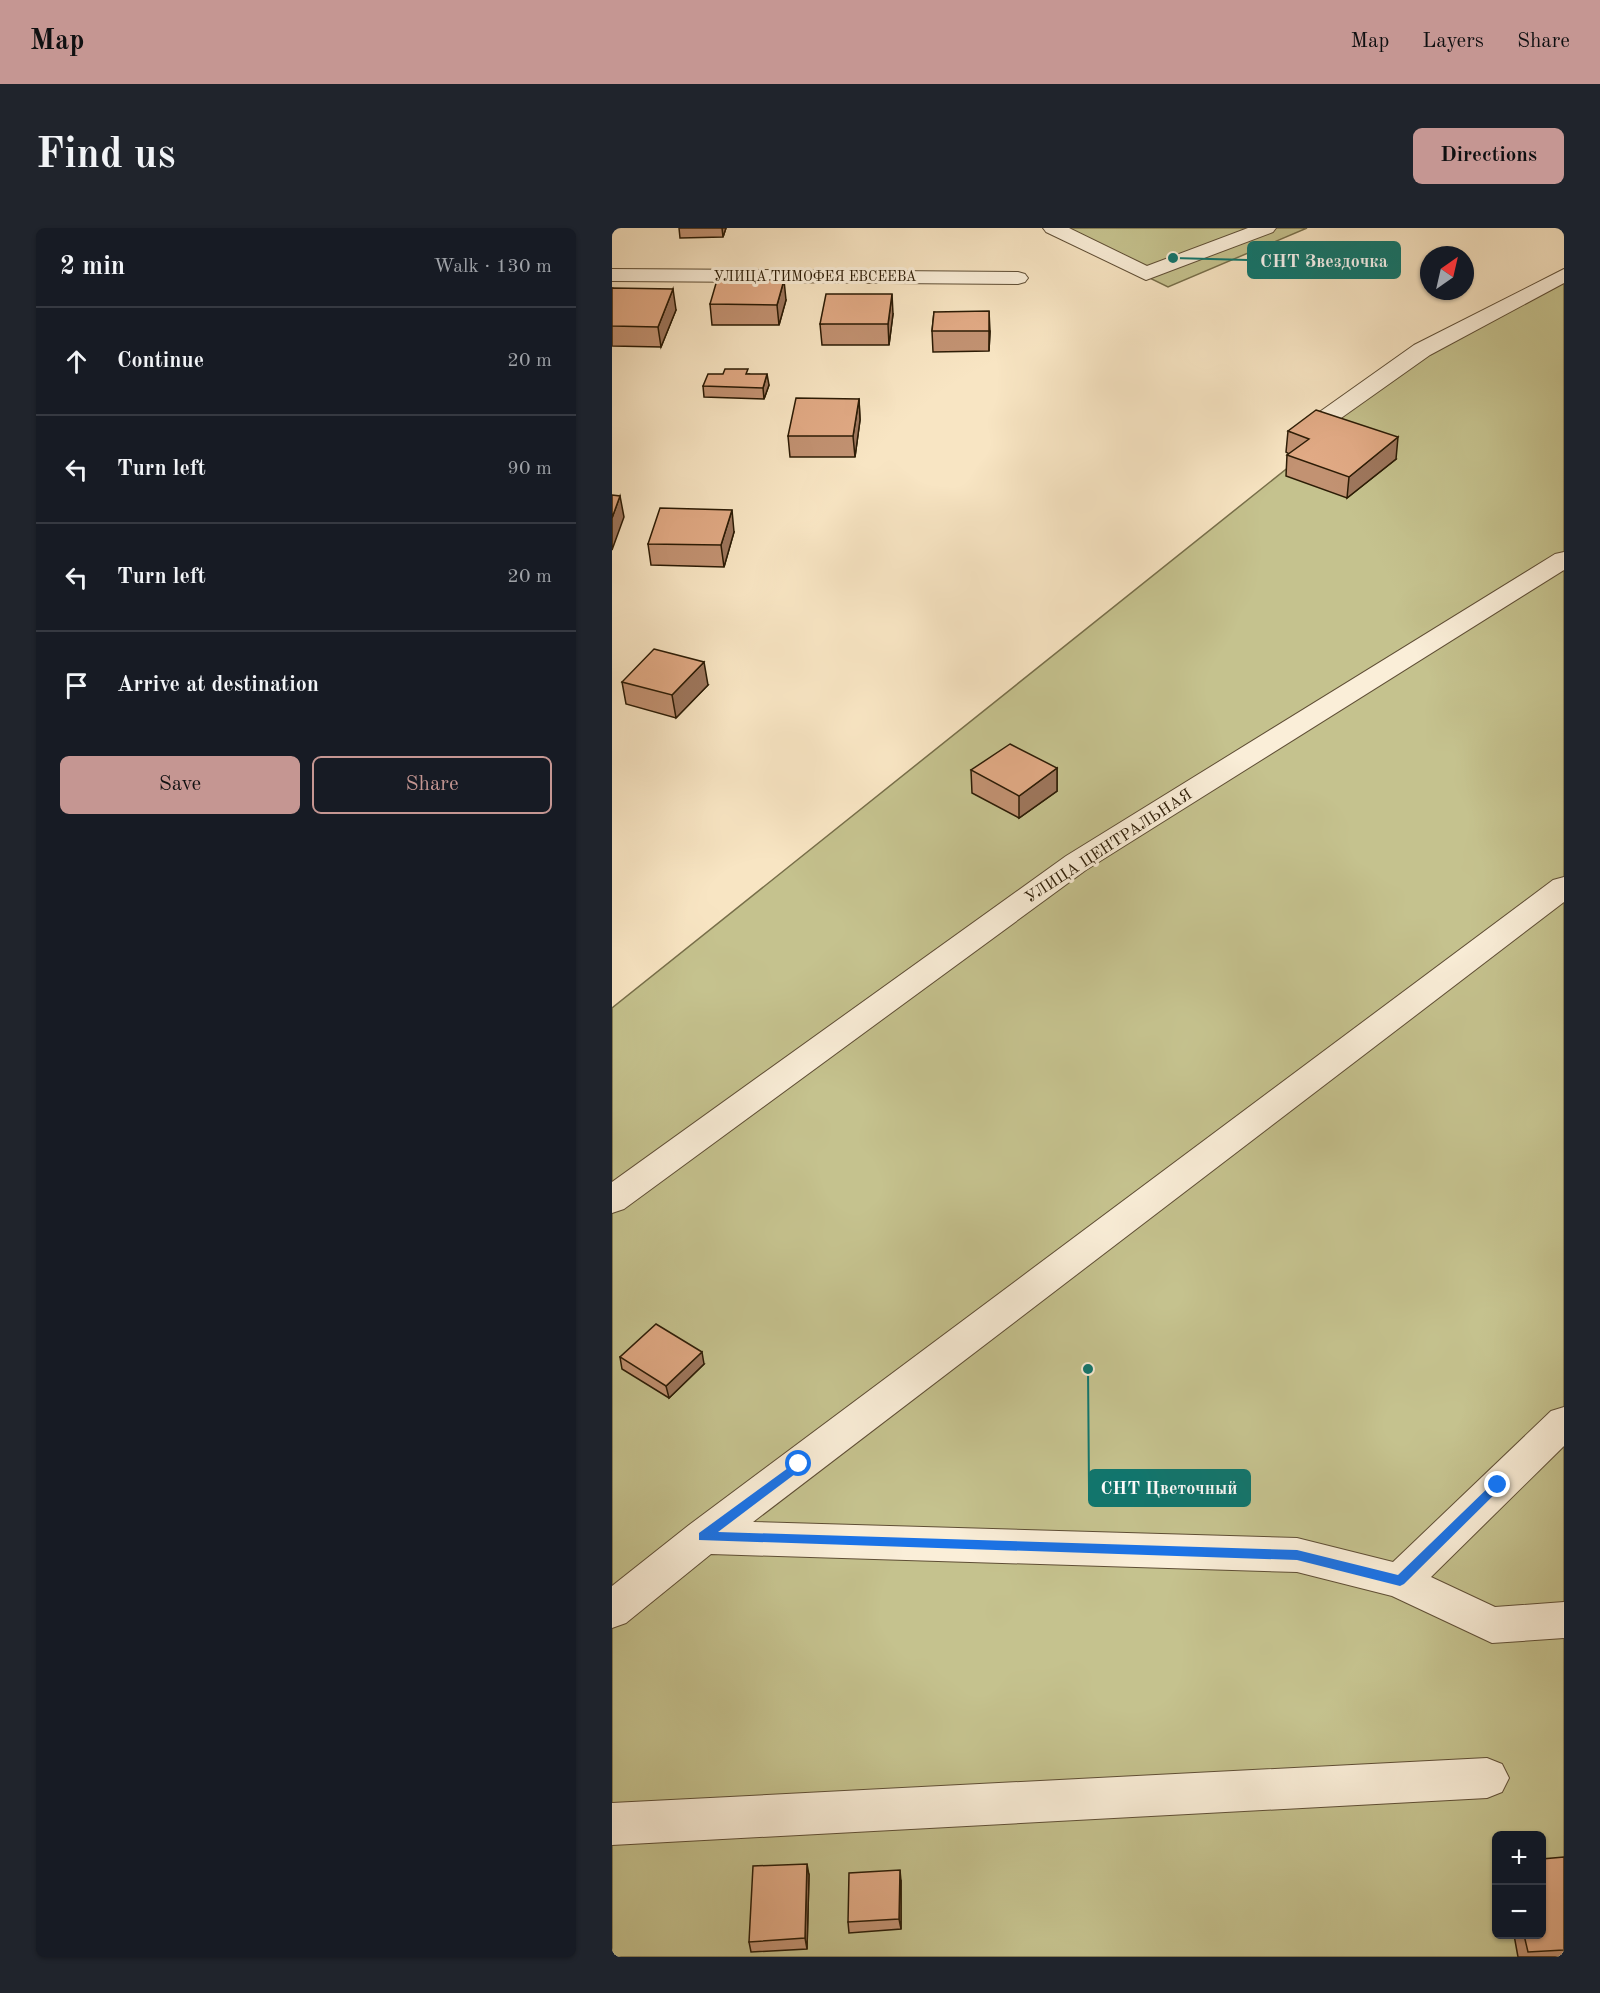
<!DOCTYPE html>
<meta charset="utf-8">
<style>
body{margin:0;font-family:"Old Standard TT",serif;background:#20242c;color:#f1f3f6}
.controls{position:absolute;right:18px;bottom:18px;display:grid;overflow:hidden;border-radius:9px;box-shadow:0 2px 4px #0004}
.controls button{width:54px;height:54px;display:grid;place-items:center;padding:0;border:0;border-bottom:2px solid #363941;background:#171b24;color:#f1f3f6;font:30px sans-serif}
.compass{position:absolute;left:808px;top:18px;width:54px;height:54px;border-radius:50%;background:#171b24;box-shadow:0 2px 4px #0004;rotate:34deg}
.stop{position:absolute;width:18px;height:18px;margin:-14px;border:4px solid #1a73e8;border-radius:50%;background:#fff}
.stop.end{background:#1a73e8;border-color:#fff;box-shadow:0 2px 6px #0008}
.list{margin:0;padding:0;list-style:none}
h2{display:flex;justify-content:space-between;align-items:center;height:78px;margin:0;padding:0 24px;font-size:26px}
h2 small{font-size:20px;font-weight:400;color:#9ea1a6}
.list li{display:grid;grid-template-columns:39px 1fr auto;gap:18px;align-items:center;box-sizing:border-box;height:108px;padding:0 24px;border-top:2px solid #363941}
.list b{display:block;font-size:22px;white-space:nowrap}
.list em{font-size:20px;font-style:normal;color:#9ea1a6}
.actions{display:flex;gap:12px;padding:18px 24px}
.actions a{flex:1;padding:14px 0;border:2px solid #c59692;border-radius:9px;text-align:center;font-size:21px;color:#c59692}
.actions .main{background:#c59692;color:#111}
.icon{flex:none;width:33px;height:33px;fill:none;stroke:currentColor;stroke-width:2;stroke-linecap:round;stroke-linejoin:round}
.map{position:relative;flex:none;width:952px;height:1729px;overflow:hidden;border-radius:9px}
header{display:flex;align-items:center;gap:36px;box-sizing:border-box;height:84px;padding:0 30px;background:#c59692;color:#111}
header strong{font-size:28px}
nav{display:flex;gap:33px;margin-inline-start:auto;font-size:21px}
.intro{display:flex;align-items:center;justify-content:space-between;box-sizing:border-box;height:144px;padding:0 36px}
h1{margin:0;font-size:42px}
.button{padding:15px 27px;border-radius:9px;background:#c59692;color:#111;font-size:21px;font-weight:700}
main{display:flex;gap:36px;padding:0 36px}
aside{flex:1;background:#171b24;border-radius:9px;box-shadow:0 2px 4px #0004}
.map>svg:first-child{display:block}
.green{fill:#c5c28e;stroke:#786f4a;stroke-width:1.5;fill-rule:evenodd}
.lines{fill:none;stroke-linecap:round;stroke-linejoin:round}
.minor-casing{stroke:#5f4e35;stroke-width:2}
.minor{fill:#faeed8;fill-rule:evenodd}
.wall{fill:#c29272;stroke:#2c1c06;stroke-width:1.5}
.shaded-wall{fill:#9e775d;stroke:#2c1c06;stroke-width:1.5}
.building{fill:#e1aa85;stroke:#2c1c06;stroke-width:1.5}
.route{fill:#1a73e8}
.labels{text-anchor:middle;stroke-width:6;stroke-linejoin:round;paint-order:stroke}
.far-street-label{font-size:14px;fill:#2c1c06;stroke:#faeed8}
.street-label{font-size:16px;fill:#2c1c06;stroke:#faeed8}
.leader{fill:none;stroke:#0f766e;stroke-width:2}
.callout-dot{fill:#0f766e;stroke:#faeed8;stroke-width:2}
.callout{fill:#0f766e;stroke:#0f766e;stroke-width:2}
.callout-label{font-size:18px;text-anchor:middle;font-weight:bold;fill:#fff}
</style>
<header>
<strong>Map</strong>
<nav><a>Map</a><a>Layers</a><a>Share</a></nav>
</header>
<div class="intro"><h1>Find us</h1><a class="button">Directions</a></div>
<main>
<aside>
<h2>2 min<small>Walk · 130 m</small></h2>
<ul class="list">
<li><svg class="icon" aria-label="ahead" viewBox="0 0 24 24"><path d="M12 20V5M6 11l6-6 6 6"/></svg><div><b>Continue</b></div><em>20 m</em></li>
<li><svg class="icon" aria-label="left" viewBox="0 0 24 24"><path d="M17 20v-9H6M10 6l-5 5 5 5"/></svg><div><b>Turn left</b></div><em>90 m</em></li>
<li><svg class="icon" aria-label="left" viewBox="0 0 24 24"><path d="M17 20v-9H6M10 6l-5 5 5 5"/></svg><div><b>Turn left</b></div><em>20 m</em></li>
<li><svg class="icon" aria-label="arrive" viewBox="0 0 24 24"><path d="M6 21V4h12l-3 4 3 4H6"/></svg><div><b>Arrive at destination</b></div></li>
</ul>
<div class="actions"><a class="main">Save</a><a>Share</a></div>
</aside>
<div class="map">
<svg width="952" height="1729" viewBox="0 0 952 1729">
<rect width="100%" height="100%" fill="#f8e5c3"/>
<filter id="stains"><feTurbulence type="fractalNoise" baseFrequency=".00333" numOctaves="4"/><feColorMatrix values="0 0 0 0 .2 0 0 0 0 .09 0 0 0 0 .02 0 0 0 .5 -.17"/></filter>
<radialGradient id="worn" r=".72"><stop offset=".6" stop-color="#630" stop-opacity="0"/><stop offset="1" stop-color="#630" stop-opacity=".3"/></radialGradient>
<g class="green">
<path d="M435,0H695L556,59Z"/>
<path d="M952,54V1729H0V780L683,234L765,148ZM885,1608H930V1706H885Z"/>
</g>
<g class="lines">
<defs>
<g id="minor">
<path d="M431,0H457L535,38L636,0H664L661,4L534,52L434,4Z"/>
<path d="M0,41L406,44L413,46L416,50L413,54L406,56L0,53Z"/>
<path d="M952,41V55L818,127L715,200L707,202L699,200L696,195L699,190L802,117Z"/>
<path d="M952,324V342L474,642L12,981L0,985V954L454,628L943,326Z"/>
<path d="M952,649V674L141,1294L685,1310L781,1334L939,1183L952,1179V1218L819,1349L883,1379L952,1374V1410L880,1415L780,1368L685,1344L99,1326L14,1395L0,1400V1358L77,1297L941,652Z"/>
<path d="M875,1530L890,1536L897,1550L890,1564L875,1570L0,1617V1575Z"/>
</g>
</defs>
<use href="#minor" class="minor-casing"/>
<use href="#minor" class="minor"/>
</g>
<g class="wall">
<path d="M67,0H114L111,9L68,10Z"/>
<path d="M0,60L64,82L49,119L0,118Z"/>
<path d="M174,72L167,97H100L98,76Z"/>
<path d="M322,84L378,103L377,123L321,124L320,103Z"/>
<path d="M281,86L277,117H210L208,96Z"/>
<path d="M137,146L157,157L152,171L92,169L91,158Z"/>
<path d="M247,171L248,192L243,229H178L176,208Z"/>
<path d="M676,203L784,231L735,270L674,248L675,227L677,226L674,224Z"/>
<path d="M122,304L112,339L39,337L36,316Z"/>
<path d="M10,454L96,457L64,490L14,476Z"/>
<path d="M445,540V563L407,590L360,565L359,542Z"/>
<path d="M8,1129L92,1136L57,1170L10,1141Z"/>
<path d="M952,1629V1729H906L902,1707H930Z"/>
<path d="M197,1647L195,1721L139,1724L137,1714Z"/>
<path d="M289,1653V1701L237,1705L236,1694Z"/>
</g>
<g class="shaded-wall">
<path d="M110,0H114L111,9Z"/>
<path d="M172,52L174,72L167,97L165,77Z"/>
<path d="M61,61L64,82L49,119L46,99Z"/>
<path d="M280,66L281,86L277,117L276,96Z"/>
<path d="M377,83L378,103L377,123Z"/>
<path d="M155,146L157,157L152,171L151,160Z"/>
<path d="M247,171L248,192L243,229L241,208Z"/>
<path d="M786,209L784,231L735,270L737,249Z"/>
<path d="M8,268L12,289L0,322V290Z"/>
<path d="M120,282L122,304L112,339L109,317Z"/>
<path d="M92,434L96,457L64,490L60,467Z"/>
<path d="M445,540V563L407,590V568Z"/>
<path d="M90,1124L92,1136L57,1170L54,1158Z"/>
<path d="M195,1636L197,1647L195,1721L193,1710Z"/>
<path d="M288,1642L289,1653V1701L287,1691Z"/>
</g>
<g class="building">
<path d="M105,52H172L165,77L98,76Z"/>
<path d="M0,60L61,61L46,99L0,98Z"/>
<path d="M214,66H280L276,96H208Z"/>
<path d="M377,83V103H320L322,84Z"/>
<path d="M113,141H136L134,146H155L151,160L91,158L96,146H111Z"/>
<path d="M184,170L247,171L241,208H176Z"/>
<path d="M704,182L786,209L737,249L675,227L697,211L676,203Z"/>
<path d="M0,267L8,268L0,290Z"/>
<path d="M48,280L120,282L109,317L36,316Z"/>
<path d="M42,421L92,434L60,467L10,454Z"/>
<path d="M398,516L445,540L407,568L359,542Z"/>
<path d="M44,1096L90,1124L54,1158L8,1129Z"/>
<path d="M952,1629V1722L916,1724L912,1707H930V1631Z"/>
<path d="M195,1636L193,1710L137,1714L141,1638Z"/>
<path d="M288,1642L287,1691L236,1694L237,1645Z"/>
</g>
<path class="route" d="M187,1232L193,1236L191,1240L106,1304L685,1322L786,1347L882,1254L886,1253L892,1257L792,1356L788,1358L685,1332L87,1312V1305Z"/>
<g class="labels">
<g class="far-street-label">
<text x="203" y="53">УЛИЦА ТИМОФЕЯ ЕВСЕЕВА</text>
</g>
<g class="street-label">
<text transform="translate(496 617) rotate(-33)" y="6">УЛИЦА ЦЕНТРАЛЬНАЯ</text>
</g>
</g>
<path class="leader" d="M561 30L636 32M476 1141L477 1260"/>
<g class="callout-dot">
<circle cx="561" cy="30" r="6"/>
<circle cx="476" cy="1141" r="6"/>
</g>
<g class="callout">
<rect x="636" y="14" width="152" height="36" rx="6"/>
<rect x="477" y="1242" width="161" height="36" rx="6"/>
</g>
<g class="callout-label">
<text x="712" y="39">СНТ Звездочка</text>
<text x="557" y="1266">СНТ Цветочный</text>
</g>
<rect width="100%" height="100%" filter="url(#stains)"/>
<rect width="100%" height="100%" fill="url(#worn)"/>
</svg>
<div class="controls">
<button>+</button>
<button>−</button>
</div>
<svg class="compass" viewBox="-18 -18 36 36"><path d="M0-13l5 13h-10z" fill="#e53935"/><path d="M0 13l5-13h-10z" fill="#9ea1a6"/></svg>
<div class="stop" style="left:187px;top:1236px"></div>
<div class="stop end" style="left:886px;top:1257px"></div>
</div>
</main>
